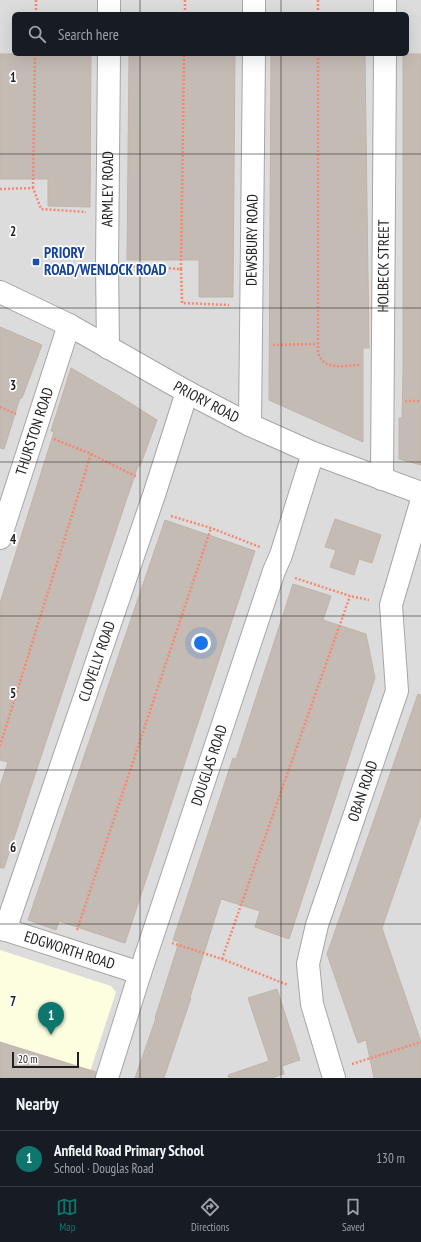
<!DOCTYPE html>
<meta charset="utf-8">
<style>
body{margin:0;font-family:"PT Sans Narrow",sans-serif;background:#242831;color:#f1f3f6}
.scale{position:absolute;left:12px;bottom:10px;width:67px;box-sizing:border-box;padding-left:4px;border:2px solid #1f1f1f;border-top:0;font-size:11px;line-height:14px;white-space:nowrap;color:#1f1f1f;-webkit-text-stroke:3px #fff;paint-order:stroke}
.you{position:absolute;left:201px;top:643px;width:14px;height:14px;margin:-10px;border:3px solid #fff;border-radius:50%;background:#1a73e8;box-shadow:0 0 0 6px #1a73e833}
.badge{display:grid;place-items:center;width:26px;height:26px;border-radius:50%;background:#0f766e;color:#fff;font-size:13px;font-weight:700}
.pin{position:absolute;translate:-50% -33px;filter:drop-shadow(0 1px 2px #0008)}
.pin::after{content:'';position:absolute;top:21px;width:14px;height:12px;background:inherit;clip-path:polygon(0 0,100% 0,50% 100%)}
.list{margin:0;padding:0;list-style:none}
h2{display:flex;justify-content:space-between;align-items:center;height:52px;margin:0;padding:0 16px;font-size:17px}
h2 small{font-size:13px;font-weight:400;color:#9ea1a6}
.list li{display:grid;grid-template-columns:26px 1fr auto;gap:12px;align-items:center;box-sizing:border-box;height:56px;padding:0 16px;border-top:1px solid #363941}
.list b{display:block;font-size:15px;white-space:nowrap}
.list p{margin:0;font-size:13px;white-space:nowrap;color:#9ea1a6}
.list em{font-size:13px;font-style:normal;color:#9ea1a6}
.icon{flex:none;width:22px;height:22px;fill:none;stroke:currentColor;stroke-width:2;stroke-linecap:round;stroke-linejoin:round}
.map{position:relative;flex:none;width:421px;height:1078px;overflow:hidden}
.search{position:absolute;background:#171b24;box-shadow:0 4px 16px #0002;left:12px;right:12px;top:12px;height:44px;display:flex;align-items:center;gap:10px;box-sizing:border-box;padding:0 14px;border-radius:6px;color:#9ea1a6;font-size:15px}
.sheet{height:108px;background:#171b24}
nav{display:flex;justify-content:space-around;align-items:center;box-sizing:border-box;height:56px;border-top:1px solid #363941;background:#171b24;font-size:11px;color:#9ea1a6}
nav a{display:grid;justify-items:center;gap:2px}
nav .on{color:#0f766e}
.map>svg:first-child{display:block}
.residential{fill:#dddcdc;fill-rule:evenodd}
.education{fill:#fcfedf}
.building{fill:#c4bcb4;stroke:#c1b4a8}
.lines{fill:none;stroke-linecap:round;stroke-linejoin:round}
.minor-casing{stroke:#a6a6a6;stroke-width:24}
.path{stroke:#f7876f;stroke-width:2.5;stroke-dasharray:2 2;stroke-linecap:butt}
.minor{stroke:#fff;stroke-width:22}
.grid{fill:none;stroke:#1f1f1f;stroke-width:1;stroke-opacity:0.55}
.transit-dot{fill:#1a4fb4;stroke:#fff;stroke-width:1.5}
.labels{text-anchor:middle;stroke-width:3.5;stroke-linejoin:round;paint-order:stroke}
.street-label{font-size:15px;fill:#1f1f1f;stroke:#fff}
.transit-label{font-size:15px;font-weight:bold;fill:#164399;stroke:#fff;text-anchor:start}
.grid-label{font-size:13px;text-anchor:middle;font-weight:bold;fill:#1f1f1f;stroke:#fff;stroke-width:3.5;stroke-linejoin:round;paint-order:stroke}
</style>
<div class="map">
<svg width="421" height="1078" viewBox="0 0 421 1078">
<rect width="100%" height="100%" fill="#efede5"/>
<path class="residential" d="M0,0H421V1078H0ZM14,14H407V54H14Z"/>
<path class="education" d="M0,950L111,986L116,992L88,1078H0Z"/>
<g class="building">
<path d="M0,54H91L90,207L48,206V179H0Z"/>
<path d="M129,54H235L233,297H199V260H127Z"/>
<path d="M271,54H365L369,348H363V442L269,400Z"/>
<path d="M403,54H421V465L399,459V418H402L403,370Z"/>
<path d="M0,327L42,345L22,398H20L4,449L0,448Z"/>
<path d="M71,368L119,396L157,420L140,466H138L126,501L4,868H0V786L8,762L0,760V603L54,432L51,431Z"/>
<path d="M335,519L381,535L372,563L359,559L354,575L330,567L336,550L325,547Z"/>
<path d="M165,520L255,551L125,943L59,921L56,930L28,920Z"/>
<path d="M293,584L331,596L323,620L366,634L375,678L289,939L255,927L260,911L221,899L190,997L191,998L164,1078H135L156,1018H155L179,942L173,940L233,758L236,759Z"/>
<path d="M418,694L421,695V815L382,928L421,1042V1078H374L366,1040L358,1043L327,954Z"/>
<path d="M277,989L300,1060L282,1066L284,1074L272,1078H229L228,1075L269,1061L248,998Z"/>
<path d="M0,1042L96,1072L95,1078H0Z"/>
</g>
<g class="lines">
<defs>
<g id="minor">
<path d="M109,14V0"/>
<path d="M254,14V0"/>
<path d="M385,14V0"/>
<path id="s1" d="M0,292L69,325L187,392L250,425L313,453L421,493"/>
<path id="s2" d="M108,348L107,265L109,54"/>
<path id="s3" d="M250,425L254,54"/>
<path id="s4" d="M382,479L385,54"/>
<path id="s5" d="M0,538L69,325"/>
<path id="s6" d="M0,928L140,973"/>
<path id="s7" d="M5,930L155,492L187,392"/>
<path id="s8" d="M107,1078L140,973L274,571L281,555L313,453"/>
<path id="s9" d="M334,1078L312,1004L308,964L317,925L397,691L391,605L421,503"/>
</g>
</defs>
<use href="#minor" class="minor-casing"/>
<g class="path">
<path d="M36,14V0"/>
<path d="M185,14V0"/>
<path d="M318,14V0"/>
<path d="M318,54V353C325,372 344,365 361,365"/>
<path d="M33,188L35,54"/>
<path d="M0,189L33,188L41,209L86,212"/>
<path d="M129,266L181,269L182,303L229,305"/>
<path d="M181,269L184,54"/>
<path d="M273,345L318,344"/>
<path d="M405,401H421"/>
<path d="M0,407L16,414"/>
<path d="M54,439L91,454L137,477"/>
<path d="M171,516L211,528L260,547"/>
<path d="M295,578L350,596L369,600"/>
<path d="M0,746L91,454"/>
<path d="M77,930L211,528"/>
<path d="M172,943L222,959L288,985"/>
<path d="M222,959L350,596"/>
<path d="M352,1064L421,1042"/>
</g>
<use href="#minor" class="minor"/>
</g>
<path class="grid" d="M140,0V14M281,0V14M140,54V1078M281,54V1078M0,154H421M0,308H421M0,462H421M0,616H421M0,770H421M0,924H421"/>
<rect class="transit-dot" x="32" y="258" width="8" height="8" rx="2"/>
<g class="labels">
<g class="street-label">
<text dy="5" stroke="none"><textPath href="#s2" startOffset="159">ARMLEY ROAD</textPath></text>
<text dy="5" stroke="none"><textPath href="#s3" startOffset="185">DEWSBURY ROAD</textPath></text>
<text dy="5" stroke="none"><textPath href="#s4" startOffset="213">HOLBECK STREET</textPath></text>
<text dy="5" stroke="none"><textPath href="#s1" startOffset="234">PRIORY ROAD</textPath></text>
<text dy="5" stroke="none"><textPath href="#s5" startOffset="112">THURSTON ROAD</textPath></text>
<text dy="5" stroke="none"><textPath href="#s7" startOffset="284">CLOVELLY ROAD</textPath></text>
<text dy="5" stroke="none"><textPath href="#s8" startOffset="329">DOUGLAS ROAD</textPath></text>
<text dy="5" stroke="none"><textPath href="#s9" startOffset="299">OBAN ROAD</textPath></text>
<text dy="5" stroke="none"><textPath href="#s6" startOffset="73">EDGWORTH ROAD</textPath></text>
</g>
<g class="transit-label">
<text x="44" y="258">PRIORY<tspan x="44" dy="17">ROAD/WENLOCK ROAD</tspan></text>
</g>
</g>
<g class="grid-label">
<text x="13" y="82">1</text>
<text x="13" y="236">2</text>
<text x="13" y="390">3</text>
<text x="13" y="544">4</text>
<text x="13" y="698">5</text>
<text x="13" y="852">6</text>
<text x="13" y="1006">7</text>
</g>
</svg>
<div class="scale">20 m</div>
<div class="you"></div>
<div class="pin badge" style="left:51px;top:1035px">1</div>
<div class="search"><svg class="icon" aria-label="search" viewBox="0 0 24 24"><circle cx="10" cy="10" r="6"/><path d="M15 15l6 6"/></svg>Search here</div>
</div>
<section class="sheet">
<h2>Nearby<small></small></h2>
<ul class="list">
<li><span class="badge">1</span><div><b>Anfield Road Primary School</b><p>School · Douglas Road</p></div><em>130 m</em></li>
</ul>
</section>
<nav>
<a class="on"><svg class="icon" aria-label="map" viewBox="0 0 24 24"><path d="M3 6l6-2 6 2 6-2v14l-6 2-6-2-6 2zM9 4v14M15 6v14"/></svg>Map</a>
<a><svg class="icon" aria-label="directions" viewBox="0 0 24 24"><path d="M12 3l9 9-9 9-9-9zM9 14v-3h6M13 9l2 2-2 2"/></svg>Directions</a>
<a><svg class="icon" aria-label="saved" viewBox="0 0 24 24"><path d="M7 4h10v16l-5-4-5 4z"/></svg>Saved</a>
</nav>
